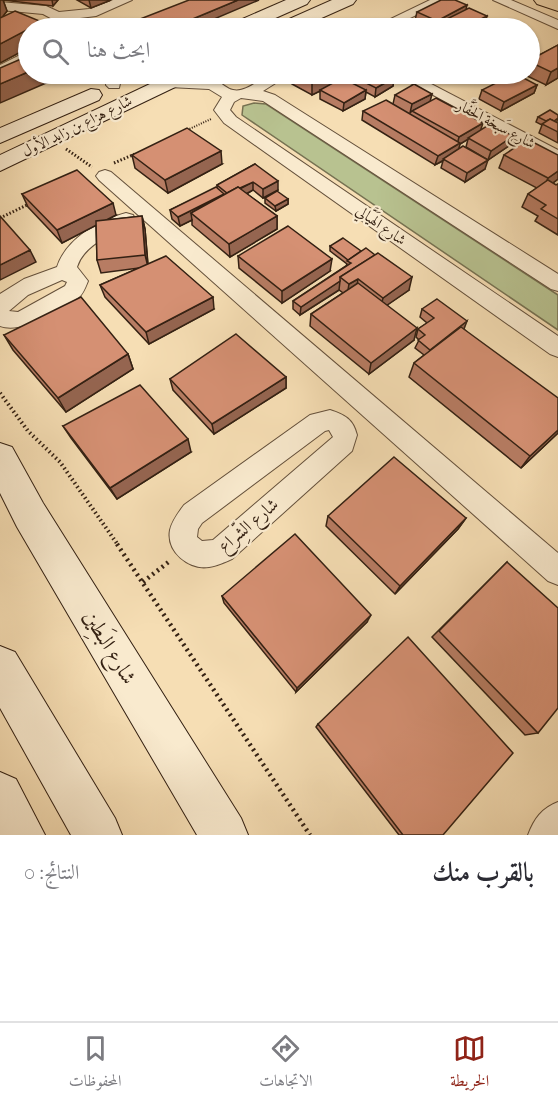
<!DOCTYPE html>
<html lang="ar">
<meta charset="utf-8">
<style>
body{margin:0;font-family:"IM FELL French Canon",Amiri,serif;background:#f2f2f3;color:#2b2b33;direction:rtl}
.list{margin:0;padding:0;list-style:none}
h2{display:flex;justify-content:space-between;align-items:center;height:78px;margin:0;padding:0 24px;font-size:26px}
h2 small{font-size:20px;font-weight:400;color:#7c7c81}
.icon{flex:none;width:33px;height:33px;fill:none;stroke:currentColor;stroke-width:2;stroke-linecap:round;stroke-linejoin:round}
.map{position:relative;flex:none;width:558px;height:835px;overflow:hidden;direction:ltr}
.search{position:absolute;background:#fff;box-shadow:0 2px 4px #0004;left:18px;right:18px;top:18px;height:66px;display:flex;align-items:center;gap:15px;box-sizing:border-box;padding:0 21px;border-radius:33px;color:#7c7c81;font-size:22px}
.sheet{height:186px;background:#fff}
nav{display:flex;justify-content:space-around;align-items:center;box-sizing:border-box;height:84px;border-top:2px solid #e1e1e2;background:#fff;font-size:16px;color:#7c7c81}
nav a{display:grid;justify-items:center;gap:3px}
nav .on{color:#8f2418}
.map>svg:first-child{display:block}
.green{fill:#b8c290;stroke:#767252;stroke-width:1.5}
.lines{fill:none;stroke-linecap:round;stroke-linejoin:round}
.street-casing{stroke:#64503b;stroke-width:2}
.secondary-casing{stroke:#342113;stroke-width:2}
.highway-casing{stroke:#342113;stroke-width:2}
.path-far3{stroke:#342113;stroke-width:2;stroke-dasharray:1 1.5;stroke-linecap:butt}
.path-far2{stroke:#342113;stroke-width:3;stroke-dasharray:1.5 2;stroke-linecap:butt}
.path-far1{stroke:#342113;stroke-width:4;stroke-dasharray:1.5 3;stroke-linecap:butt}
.path{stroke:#342113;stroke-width:4.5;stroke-dasharray:2 4;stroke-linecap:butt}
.street{fill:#f9eace;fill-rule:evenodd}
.secondary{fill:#f9eace;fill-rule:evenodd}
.highway{fill:#f6deb4;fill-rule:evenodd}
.wall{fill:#b77c63;stroke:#342113;stroke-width:1.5;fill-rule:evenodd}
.shaded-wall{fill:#956550;stroke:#342113;stroke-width:1.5}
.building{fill:#d59073;stroke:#342113;stroke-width:1.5}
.labels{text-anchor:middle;stroke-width:4.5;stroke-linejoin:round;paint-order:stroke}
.far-street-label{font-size:15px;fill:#342113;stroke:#f9eace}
.street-label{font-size:18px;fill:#342113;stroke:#f9eace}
.near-street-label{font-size:21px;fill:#342113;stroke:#f9eace}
</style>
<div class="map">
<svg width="558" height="835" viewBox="0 0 558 835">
<rect width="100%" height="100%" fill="#f6deb4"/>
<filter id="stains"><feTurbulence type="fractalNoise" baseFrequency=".00333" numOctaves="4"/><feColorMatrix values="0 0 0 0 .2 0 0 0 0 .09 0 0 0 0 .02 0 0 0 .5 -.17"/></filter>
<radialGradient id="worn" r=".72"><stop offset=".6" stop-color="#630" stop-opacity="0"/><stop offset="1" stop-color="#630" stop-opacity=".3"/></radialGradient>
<path class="green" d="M254,103L266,104L558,295V330L242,115L243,106Z"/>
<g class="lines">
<defs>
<g id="street">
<path d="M113,0H132L96,16L72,19L85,28H69L43,14L0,10V2L46,6L59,12L89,9Z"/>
<path d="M430,0H448L389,28H372Z"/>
<path d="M493,0H511L558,20V29Z"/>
<path d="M28,51V61L0,75V65Z"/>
<path d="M107,74H122L119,88H109L106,85Z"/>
<path d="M271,74H290L263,91L275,95L558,274V291L551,289L263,101L241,98L234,102L230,110L236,117L558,336V357L550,354L224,123L214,110L222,97L209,89L169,87L161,82C167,75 206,78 216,81C222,83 227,89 233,90C246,93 259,79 271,74Z"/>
<path d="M394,74H412L558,150V162Z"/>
<path d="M434,74H477L474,77C460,81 446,86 434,74Z"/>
<path d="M105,170L111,172L558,553V585L548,581L99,180L96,176L99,172Z"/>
<path d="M126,213L133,215L135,219L133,223C113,234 84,244 77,267L88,281C86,286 83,294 79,297C61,311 22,334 0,326V294L24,279L57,267C66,239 99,220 126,213ZM62,280L67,282L65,286L18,312L9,311L28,295Z"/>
<path d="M330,410C345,415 353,419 357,435L352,451L232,559C225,562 217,566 209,567C189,570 166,552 170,530C172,521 178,513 184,505L310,415ZM329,430L333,437L213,540L202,541L197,537L198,529L202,523L325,431Z"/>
<path d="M558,802V835H528C534,819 542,808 558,802Z"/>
</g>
<g id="secondary">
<path d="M286,0H310L307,4L253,28H228L231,24Z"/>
<path d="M332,0H356L353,4L299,28H275L278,24Z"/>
<path d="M171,74H197L194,78L0,171V155Z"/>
<path d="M91,89L99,90L102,95L99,100L0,143V128Z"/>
<path d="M0,443L12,447L43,503L241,818L248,835H197L17,527L0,493Z"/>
<path d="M0,646L15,652L115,818L122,835H71L0,708Z"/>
<path d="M0,772L16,779L45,835H0Z"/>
</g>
<path id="highway" d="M534,0H558V11L537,4Z"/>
</defs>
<use href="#street" class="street-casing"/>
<use href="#secondary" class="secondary-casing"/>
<use href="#highway" class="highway-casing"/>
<path class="path-far3" d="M185,131L211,119"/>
<g class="path-far2">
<path d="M66,149L92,167"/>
<path d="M114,163L135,154"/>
<path d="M0,218L29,204"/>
</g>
<path class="path-far1" d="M0,393L28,431L60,462L118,545"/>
<g class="path">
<path d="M117,544L310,835"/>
<path d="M143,582L171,560"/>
</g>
<use href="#street" class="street"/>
<use href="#secondary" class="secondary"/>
<use href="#highway" class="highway"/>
</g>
<g class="wall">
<path d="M0,0H58L53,6L3,0L7,11L2,17L28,28V48L0,63Z"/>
<path d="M77,0H111L91,8Z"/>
<path d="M466,10L485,25L478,28H440V27L437,28H433L415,20L417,12Z"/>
<path d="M558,45V78L546,85L523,74H530V60Z"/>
<path d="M293,74H386L394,78L393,86L375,97L366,92L365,99L343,111L320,99V91L312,95L292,84ZM352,76V83L345,79Z"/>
<path d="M537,85L534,93L501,111L479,99L482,90Z"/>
<path d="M395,95L430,101L481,130L510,145L488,160L466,147L468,139L460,144L458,149L485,169L465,182L441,168L443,161L435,165L362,120L363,111L393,104Z"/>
<path d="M558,115L557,122L558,143L539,133L542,125L536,122L538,117Z"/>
<path d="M132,155L222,164L168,193L135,168Z"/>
<path d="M504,155H558V179L553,183L556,185L558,184V235L535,221L538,216L522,207L528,194L537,188L499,168Z"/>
<path d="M255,164L278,190L263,198L253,190L247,194L277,216V229L230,257L192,225V220L180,226L172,219L170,210L217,188V185Z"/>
<path d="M22,194L116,215L107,220L142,216L145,229L148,264L214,309L149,344L105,297L100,285L139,268L101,273L97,260L96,225L62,243L28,207Z"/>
<path d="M265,198L288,199V204L276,211L265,203Z"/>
<path d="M330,246L409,290L387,305L414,340L369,374L310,326L311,314L343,293L339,290L300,315L293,309V301L346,266L347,264L330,251Z"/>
<path d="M238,256L330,271L282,303L239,268Z"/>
<path d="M422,309L464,329L558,433L521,468L409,377L414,363L424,355L415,348L419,340L416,337L418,329L427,323L420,317Z"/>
<path d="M4,335L128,354L133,369L66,412L13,350Z"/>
<path d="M286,377V388L214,434L173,390L170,379Z"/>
<path d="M63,426L191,452L117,499L71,438Z"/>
<path d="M328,516L466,518L458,529L395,594L326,526Z"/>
<path d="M507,562L538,733L525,735L432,637Z"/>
<path d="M222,596L367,622L296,692L224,603Z"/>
<path d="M318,724L443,835H399L316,727Z"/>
</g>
<g class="shaded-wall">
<path d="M0,0H3L7,11L0,20Z"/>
<path d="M52,0H58L53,6Z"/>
<path d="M89,0H111L91,8Z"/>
<path d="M238,0H259L193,28H171Z"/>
<path d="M467,5L465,14L441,22L440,27L435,28L437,21Z"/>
<path d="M487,16L485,25L478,28H463Z"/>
<path d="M42,22L44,28H29Z"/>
<path d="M28,29V48L0,63V44Z"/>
<path d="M558,68V78L546,85L551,72Z"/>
<path d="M28,72V74H51L53,80L0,103V84Z"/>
<path d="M332,74H357L322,90H320V91L312,95V83Z"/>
<path d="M394,78L393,86L375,97L376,88Z"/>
<path d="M537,85L534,93L501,111L504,102Z"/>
<path d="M366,90L365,99L343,111L344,103Z"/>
<path d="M432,94L430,102L412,111L410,113L412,104Z"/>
<path d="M483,123L480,132L460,144L458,152L435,165L438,156L457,145L459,137Z"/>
<path d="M513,136L510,145L488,160L491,151Z"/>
<path d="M221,151L222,164L168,193L165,180Z"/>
<path d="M488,160L485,169L465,182L467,173Z"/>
<path d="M558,171V179L542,191L548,178Z"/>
<path d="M278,181V190L263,198V189Z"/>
<path d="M253,182V190L230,203V194Z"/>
<path d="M224,194L191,213L192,220L180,226L178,217Z"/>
<path d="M288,199V204L276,211L275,206Z"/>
<path d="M113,203L116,215L62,243L57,230Z"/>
<path d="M142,216L145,229L148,267L145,255Z"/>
<path d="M277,216V229L230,257L229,244Z"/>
<path d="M30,250L36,262L0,280V265Z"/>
<path d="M332,259L330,271L282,303V291Z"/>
<path d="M412,277L409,290L380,310L383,298Z"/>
<path d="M358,279L356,291L347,296L349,284Z"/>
<path d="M340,281L339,290L300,315L301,307Z"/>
<path d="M213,297L214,309L149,344L146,332Z"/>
<path d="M467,321L464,329L427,357L430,350Z"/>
<path d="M417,328L414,340L369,374L371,363Z"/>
<path d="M128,354L133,369L66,412L58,398Z"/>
<path d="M286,377V388L214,434L212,424Z"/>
<path d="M558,430V433L521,468L530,456Z"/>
<path d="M188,439L191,452L117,499L110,488Z"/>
<path d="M466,518L458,529L395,594L400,586Z"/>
<path d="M371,615L367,622L296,692L297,688Z"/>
</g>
<g class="building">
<path d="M189,0H238L171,28H117Z"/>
<path d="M441,0H455L467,5L437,21L417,12Z"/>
<path d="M469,8L487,16L463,28H456L441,22Z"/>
<path d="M15,11L42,22L0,44V18Z"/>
<path d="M400,20L417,28H382Z"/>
<path d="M558,45V68L551,72L530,62V60Z"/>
<path d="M28,56V72L0,84V68Z"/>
<path d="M297,74H332L312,83Z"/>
<path d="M356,74H386L394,78L376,88L352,76Z"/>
<path d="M514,74H516L537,85L504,102L482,90Z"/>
<path d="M342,78L366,90L344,103L320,90Z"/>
<path d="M414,84L432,94L412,104L395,95Z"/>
<path d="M436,98L483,123L459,137L412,111Z"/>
<path d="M386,100L460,143L438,156L363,111Z"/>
<path d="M550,110L558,115V118L554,121L550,119L546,121L538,117Z"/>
<path d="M550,119L558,123V132L542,124Z"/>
<path d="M490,124L513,136L491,151L468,138Z"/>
<path d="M187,128L221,151L165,180L132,155Z"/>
<path d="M527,139L558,155V171L548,178L504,155Z"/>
<path d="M463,146L488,160L467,173L443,159Z"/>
<path d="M255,164L278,181L263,189L253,182L240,188L238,187L227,193L217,185Z"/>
<path d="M77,170L113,203L57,230L22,194Z"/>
<path d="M548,180L556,185L558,184V219L541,209L546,205L528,194Z"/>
<path d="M216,187L224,194L178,217L170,210Z"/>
<path d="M238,187L277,216L229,244L191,213Z"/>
<path d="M277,191L288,199L275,206L265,198Z"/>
<path d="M0,216L30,250L0,265Z"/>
<path d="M142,216L145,255L97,260L96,221Z"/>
<path d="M288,226L332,259L282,291L238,256Z"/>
<path d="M343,238L361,251L348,260L330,246Z"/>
<path d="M366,248L375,255L340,277V281L301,307L293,301L351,263L347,261Z"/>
<path d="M378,253L412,277L383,298L358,279L349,284L340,277Z"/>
<path d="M166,256L213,297L146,332L100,285Z"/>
<path d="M358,283L417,328L371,363L311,314Z"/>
<path d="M81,297L128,354L58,398L4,335Z"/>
<path d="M437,299L467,321L430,350L418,340L425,335L418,329L434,318L422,309Z"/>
<path d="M461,327L558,398V430L530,456L414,363Z"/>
<path d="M236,334L286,377L212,424L170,379Z"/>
<path d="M140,385L188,439L110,488L63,426Z"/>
<path d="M394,457L466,518L400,586L328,516Z"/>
<path d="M295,534L371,615L297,688L222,596Z"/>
<path d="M507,562L558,608V708L538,733L439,631Z"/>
<path d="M408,637L513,753L443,835H403L318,724Z"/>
</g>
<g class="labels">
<g class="far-street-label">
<text transform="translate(496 124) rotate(28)" y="5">شارع سَبخة الحَفَّار</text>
<text transform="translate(77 126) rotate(-26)" y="5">شارع هزاع بن زايد الأول</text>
<text transform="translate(381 225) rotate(35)" y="5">شارع الهَيَّالي</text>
</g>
<g class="street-label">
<text transform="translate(248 525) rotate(-40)" y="6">شارع الشِّراع</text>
</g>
<g class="near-street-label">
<text transform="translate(110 647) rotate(59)" y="7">شارع البَطِين</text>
</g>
</g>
<rect width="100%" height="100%" filter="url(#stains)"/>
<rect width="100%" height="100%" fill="url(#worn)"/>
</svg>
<div class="search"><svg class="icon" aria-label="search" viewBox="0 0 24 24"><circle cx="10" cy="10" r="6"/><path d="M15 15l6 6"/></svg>ابحث هنا</div>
</div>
<section class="sheet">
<h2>بالقرب منك<small>النتائج: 0</small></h2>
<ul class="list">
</ul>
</section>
<nav>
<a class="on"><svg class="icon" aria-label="map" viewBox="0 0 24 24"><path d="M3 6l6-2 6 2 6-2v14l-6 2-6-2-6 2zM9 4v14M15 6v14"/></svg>الخريطة</a>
<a><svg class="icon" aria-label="directions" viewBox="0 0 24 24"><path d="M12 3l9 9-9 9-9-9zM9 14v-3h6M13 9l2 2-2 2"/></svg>الاتجاهات</a>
<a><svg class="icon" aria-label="saved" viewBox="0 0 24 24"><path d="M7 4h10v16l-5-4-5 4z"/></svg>المحفوظات</a>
</nav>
